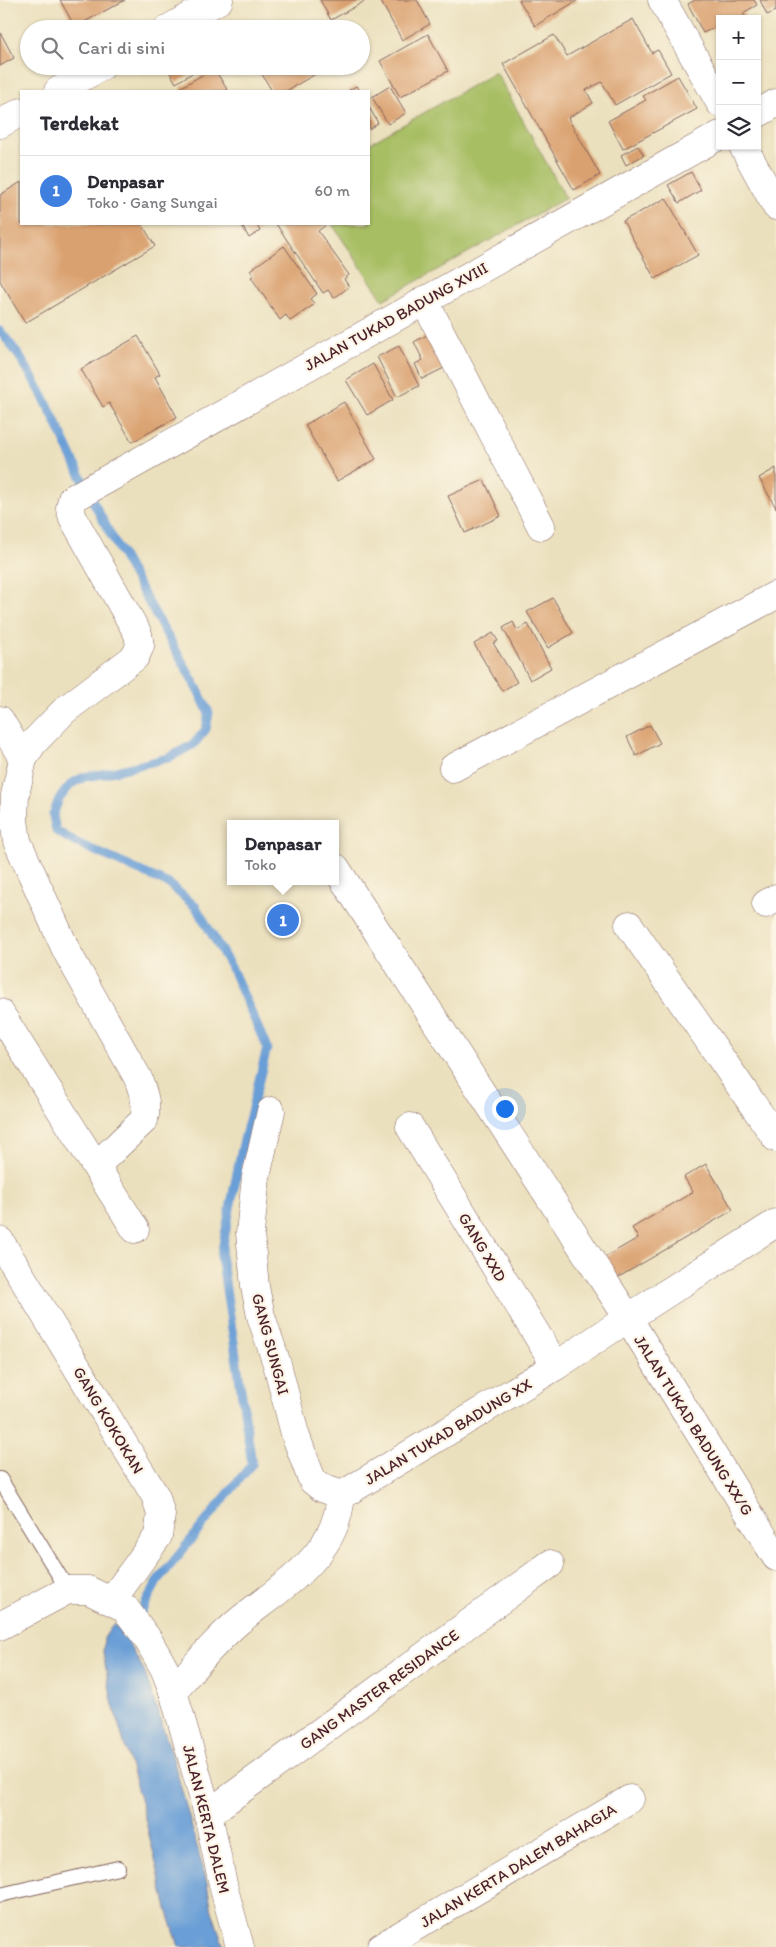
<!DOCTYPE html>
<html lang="id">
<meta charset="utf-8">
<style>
body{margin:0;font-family:Itim,sans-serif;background:#f7f7f7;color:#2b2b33}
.controls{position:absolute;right:15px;top:15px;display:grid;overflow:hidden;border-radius:0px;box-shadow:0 1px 4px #0004}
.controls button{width:45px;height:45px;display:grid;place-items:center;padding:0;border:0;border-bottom:1px solid #e1e1e2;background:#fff;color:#2b2b33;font:25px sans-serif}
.you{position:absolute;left:504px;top:1108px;width:18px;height:18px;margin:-12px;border:4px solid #fff;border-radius:50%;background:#1a73e8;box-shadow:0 0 0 8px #1a73e833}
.badge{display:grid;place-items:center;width:32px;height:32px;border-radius:50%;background:#b5179e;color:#fff;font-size:16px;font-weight:700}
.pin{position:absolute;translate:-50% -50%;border:2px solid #fff;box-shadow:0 1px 5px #0006}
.popup{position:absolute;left:227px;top:820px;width:112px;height:65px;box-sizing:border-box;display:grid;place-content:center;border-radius:0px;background:#fff;filter:drop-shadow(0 1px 4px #0005);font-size:16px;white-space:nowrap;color:#7c7c81}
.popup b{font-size:19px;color:#2b2b33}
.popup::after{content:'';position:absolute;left:50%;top:100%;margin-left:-10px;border:10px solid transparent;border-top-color:#fff}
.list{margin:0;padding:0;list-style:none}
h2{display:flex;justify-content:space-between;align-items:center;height:65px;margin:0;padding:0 20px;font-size:21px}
h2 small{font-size:16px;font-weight:400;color:#7c7c81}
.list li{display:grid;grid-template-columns:32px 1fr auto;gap:15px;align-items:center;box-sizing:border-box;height:70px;padding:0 20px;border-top:1px solid #e1e1e2}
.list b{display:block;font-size:19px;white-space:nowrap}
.list p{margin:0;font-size:16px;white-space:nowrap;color:#7c7c81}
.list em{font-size:16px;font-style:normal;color:#7c7c81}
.icon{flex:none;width:28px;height:28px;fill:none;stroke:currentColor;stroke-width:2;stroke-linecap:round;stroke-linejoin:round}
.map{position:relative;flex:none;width:776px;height:1947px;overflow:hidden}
.search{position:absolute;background:#fff;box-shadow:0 1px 4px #0004;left:20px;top:20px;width:350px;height:55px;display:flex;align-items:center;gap:12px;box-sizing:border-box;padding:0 18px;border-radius:28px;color:#7c7c81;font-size:19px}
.panel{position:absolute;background:#fff;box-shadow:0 1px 4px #0004;left:20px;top:90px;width:350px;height:135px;border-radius:0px}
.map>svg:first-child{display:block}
.green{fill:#a7be63;stroke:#786e47}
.water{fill:#699ed6;stroke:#5a5e80}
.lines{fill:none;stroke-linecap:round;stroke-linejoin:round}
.stream{stroke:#699ed6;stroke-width:9}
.building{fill:#daa170}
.service-casing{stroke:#82635e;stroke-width:16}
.minor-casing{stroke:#82635e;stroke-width:29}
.tertiary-casing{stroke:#82635e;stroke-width:29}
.service{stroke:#fff;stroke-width:14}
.minor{stroke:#fff;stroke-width:28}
.tertiary{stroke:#fff;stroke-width:28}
.labels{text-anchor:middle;stroke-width:4.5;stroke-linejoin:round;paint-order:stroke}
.street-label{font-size:16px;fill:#4a1f2b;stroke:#fcf5e5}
</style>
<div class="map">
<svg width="776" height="1947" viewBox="0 0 776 1947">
<rect width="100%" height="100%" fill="#fcf5e5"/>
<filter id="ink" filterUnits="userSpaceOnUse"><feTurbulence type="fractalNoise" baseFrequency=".02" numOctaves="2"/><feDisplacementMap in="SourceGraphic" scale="10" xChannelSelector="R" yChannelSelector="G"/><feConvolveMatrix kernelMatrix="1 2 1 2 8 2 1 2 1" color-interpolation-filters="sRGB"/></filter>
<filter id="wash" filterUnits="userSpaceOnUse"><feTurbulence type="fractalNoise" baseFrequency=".0096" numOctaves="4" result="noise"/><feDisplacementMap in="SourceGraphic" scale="20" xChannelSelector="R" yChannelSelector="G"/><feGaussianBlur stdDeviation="1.12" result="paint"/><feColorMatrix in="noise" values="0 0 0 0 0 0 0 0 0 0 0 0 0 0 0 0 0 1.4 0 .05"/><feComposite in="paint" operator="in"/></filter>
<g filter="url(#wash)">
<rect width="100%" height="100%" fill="#ebe0bd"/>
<path class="green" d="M496,72L566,198L383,300L332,224H369V144Z"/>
<path class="water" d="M113,1624L120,1630L144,1670L173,1758L207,1883L212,1911L224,1947H179L167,1909L142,1806L112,1701L103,1653L104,1638Z"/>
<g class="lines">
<path class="stream" d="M0,331C43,381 65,447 95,505C127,567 163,627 197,688L209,713L206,729L194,744L168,758L103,774L84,777L71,784L59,799L53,815L56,831L75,842L169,884L196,907L232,969L267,1048L241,1152L221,1255L252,1464L157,1582L121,1650"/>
</g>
<g id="blocks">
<g class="building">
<path d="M60,0H125L75,27Z"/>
<path d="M320,0H367L331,20Z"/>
<path d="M380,0H417L430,24L402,40Z"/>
<path d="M519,0H578L535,26Z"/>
<path d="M695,0H754L757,5L743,13L746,19H720V25L703,33L688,4Z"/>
<path d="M760,0H776V11L767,15Z"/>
<path d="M633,19L652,53L658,50L671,73L615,105L602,82L586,90L593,103L568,118L600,175L574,190L503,64L554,35L567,56Z"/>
<path d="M0,32L14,58L0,66Z"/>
<path d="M428,34L448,71L400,97L380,61Z"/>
<path d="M166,66H204L176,83Z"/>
<path d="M257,66H325L326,68L286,91H272Z"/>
<path d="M214,68L228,91H182L180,88Z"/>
<path d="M678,76L697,109L623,149L608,121L646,100L643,96Z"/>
<path d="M356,86L360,91H348Z"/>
<path d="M390,86L406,113L388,124L372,97Z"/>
<path d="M369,107L378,123L369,129Z"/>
<path d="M638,146L644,155L626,165L621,155Z"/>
<path d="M691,172L701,190L679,203L668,185Z"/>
<path d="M21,182V224H142L155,246L25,323L0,281V195Z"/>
<path d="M666,198L698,255L655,279L623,221Z"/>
<path d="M241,224H256L260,231L249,238Z"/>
<path d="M276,224H325L326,225L318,231L349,275L344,279L349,287L334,298L328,290L323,293Z"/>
<path d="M284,246L317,294L310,299L315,304L290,321L286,315L280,320L251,277L254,276L250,270Z"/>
<path d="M427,335L444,368L422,379L415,364L423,360L414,342Z"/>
<path d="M138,336L160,374L155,377L177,417L132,442L109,403L103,407L81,369Z"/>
<path d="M399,346L419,386L397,397L377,357Z"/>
<path d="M373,364L393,400L367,415L346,380Z"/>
<path d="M344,402L376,459L337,481L305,425Z"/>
<path d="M776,468V508L759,478Z"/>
<path d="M484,480L501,516L465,533L448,496Z"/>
<path d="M553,598L573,633L548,648L527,612Z"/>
<path d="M513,622L517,630L528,624L551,668L530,680L503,628Z"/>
<path d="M493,633L498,641L493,643L517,682L502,691L474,644Z"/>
<path d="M650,725L660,743L636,756L627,737Z"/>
<path d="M706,1164L733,1210L612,1281L600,1260L638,1238L632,1228L693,1192L684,1177Z"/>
</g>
</g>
</g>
<g filter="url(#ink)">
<use href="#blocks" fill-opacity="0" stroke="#82635e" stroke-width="1"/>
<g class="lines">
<defs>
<g id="service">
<path d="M0,1479L68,1590"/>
<path d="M0,1895L118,1868"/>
</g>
<g id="minor">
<path d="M662,0L720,103"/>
<path d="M168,29L219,0"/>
<path d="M58,91L102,66"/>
<path d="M757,114L776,103"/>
<path d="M0,124L21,112"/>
<path d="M743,146L776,206"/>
<path d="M424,300L541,526"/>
<path d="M0,720L23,759"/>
<path d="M453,768L776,595"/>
<path d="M336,868L628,1318L776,1557"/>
<path d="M766,904L776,898"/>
<path d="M629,925L776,1138"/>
<path d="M0,1013L135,1229"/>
<path d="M271,1111L256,1177L250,1233L255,1287L261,1316L277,1364L295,1434L309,1472L313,1481L322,1488L342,1495"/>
<path d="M410,1127L556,1366"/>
<path d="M97,1165L144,1120C148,1104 143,1093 138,1078L67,952L17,841L14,820L15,795L23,759L33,743L65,710L135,657L140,646L138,634L73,518L70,508L72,499L720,135"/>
<path d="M0,1241L156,1497L161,1515L158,1536L112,1600"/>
<path d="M208,1814L550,1564"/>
<path d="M381,1947L630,1799"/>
</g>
<g id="tertiary">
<path d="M0,1626L68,1590H88L125,1608L147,1638L164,1668L173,1691L208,1814L224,1889L240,1947"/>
<path d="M173,1691C194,1667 215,1641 239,1621C274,1592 324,1564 337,1517C339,1510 340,1502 342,1495L556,1366L628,1318L776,1223"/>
</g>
</defs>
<use href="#service" class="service-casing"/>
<use href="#minor" class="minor-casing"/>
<use href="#tertiary" class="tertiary-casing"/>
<use href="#service" class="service"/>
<use href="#minor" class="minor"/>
<use href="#tertiary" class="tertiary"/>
</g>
</g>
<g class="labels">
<g class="street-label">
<text transform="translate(396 316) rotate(-29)" y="6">JALAN TUKAD BADUNG XVIII</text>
<text transform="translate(483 1247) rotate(59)" y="6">GANG XXD</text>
<text transform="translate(271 1344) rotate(75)" y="6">GANG SUNGAI</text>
<text transform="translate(109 1420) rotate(59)" y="6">GANG KOKOKAN</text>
<text transform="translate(694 1425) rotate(58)" y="6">JALAN TUKAD BADUNG XX/G</text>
<text transform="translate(448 1431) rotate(-31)" y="6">JALAN TUKAD BADUNG XX</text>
<text transform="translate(379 1689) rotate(-36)" y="6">GANG MASTER RESIDANCE</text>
<text transform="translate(207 1819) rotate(76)" y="6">JALAN KERTA DALEM</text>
<text transform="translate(518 1865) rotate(-31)" y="6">JALAN KERTA DALEM BAHAGIA</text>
</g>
</g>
</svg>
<div class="controls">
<button>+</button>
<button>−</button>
<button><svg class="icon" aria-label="layers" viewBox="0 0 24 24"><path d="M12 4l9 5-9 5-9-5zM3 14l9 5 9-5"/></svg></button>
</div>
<div class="you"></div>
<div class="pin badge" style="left:283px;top:920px;background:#3f7fe0">1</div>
<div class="popup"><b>Denpasar</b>Toko</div>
<div class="search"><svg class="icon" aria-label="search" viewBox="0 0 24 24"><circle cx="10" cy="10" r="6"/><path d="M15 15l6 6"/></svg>Cari di sini</div>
<section class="panel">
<h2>Terdekat<small></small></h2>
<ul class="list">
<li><span class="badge" style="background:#3f7fe0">1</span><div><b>Denpasar</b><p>Toko · Gang Sungai</p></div><em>60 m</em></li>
</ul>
</section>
</div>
